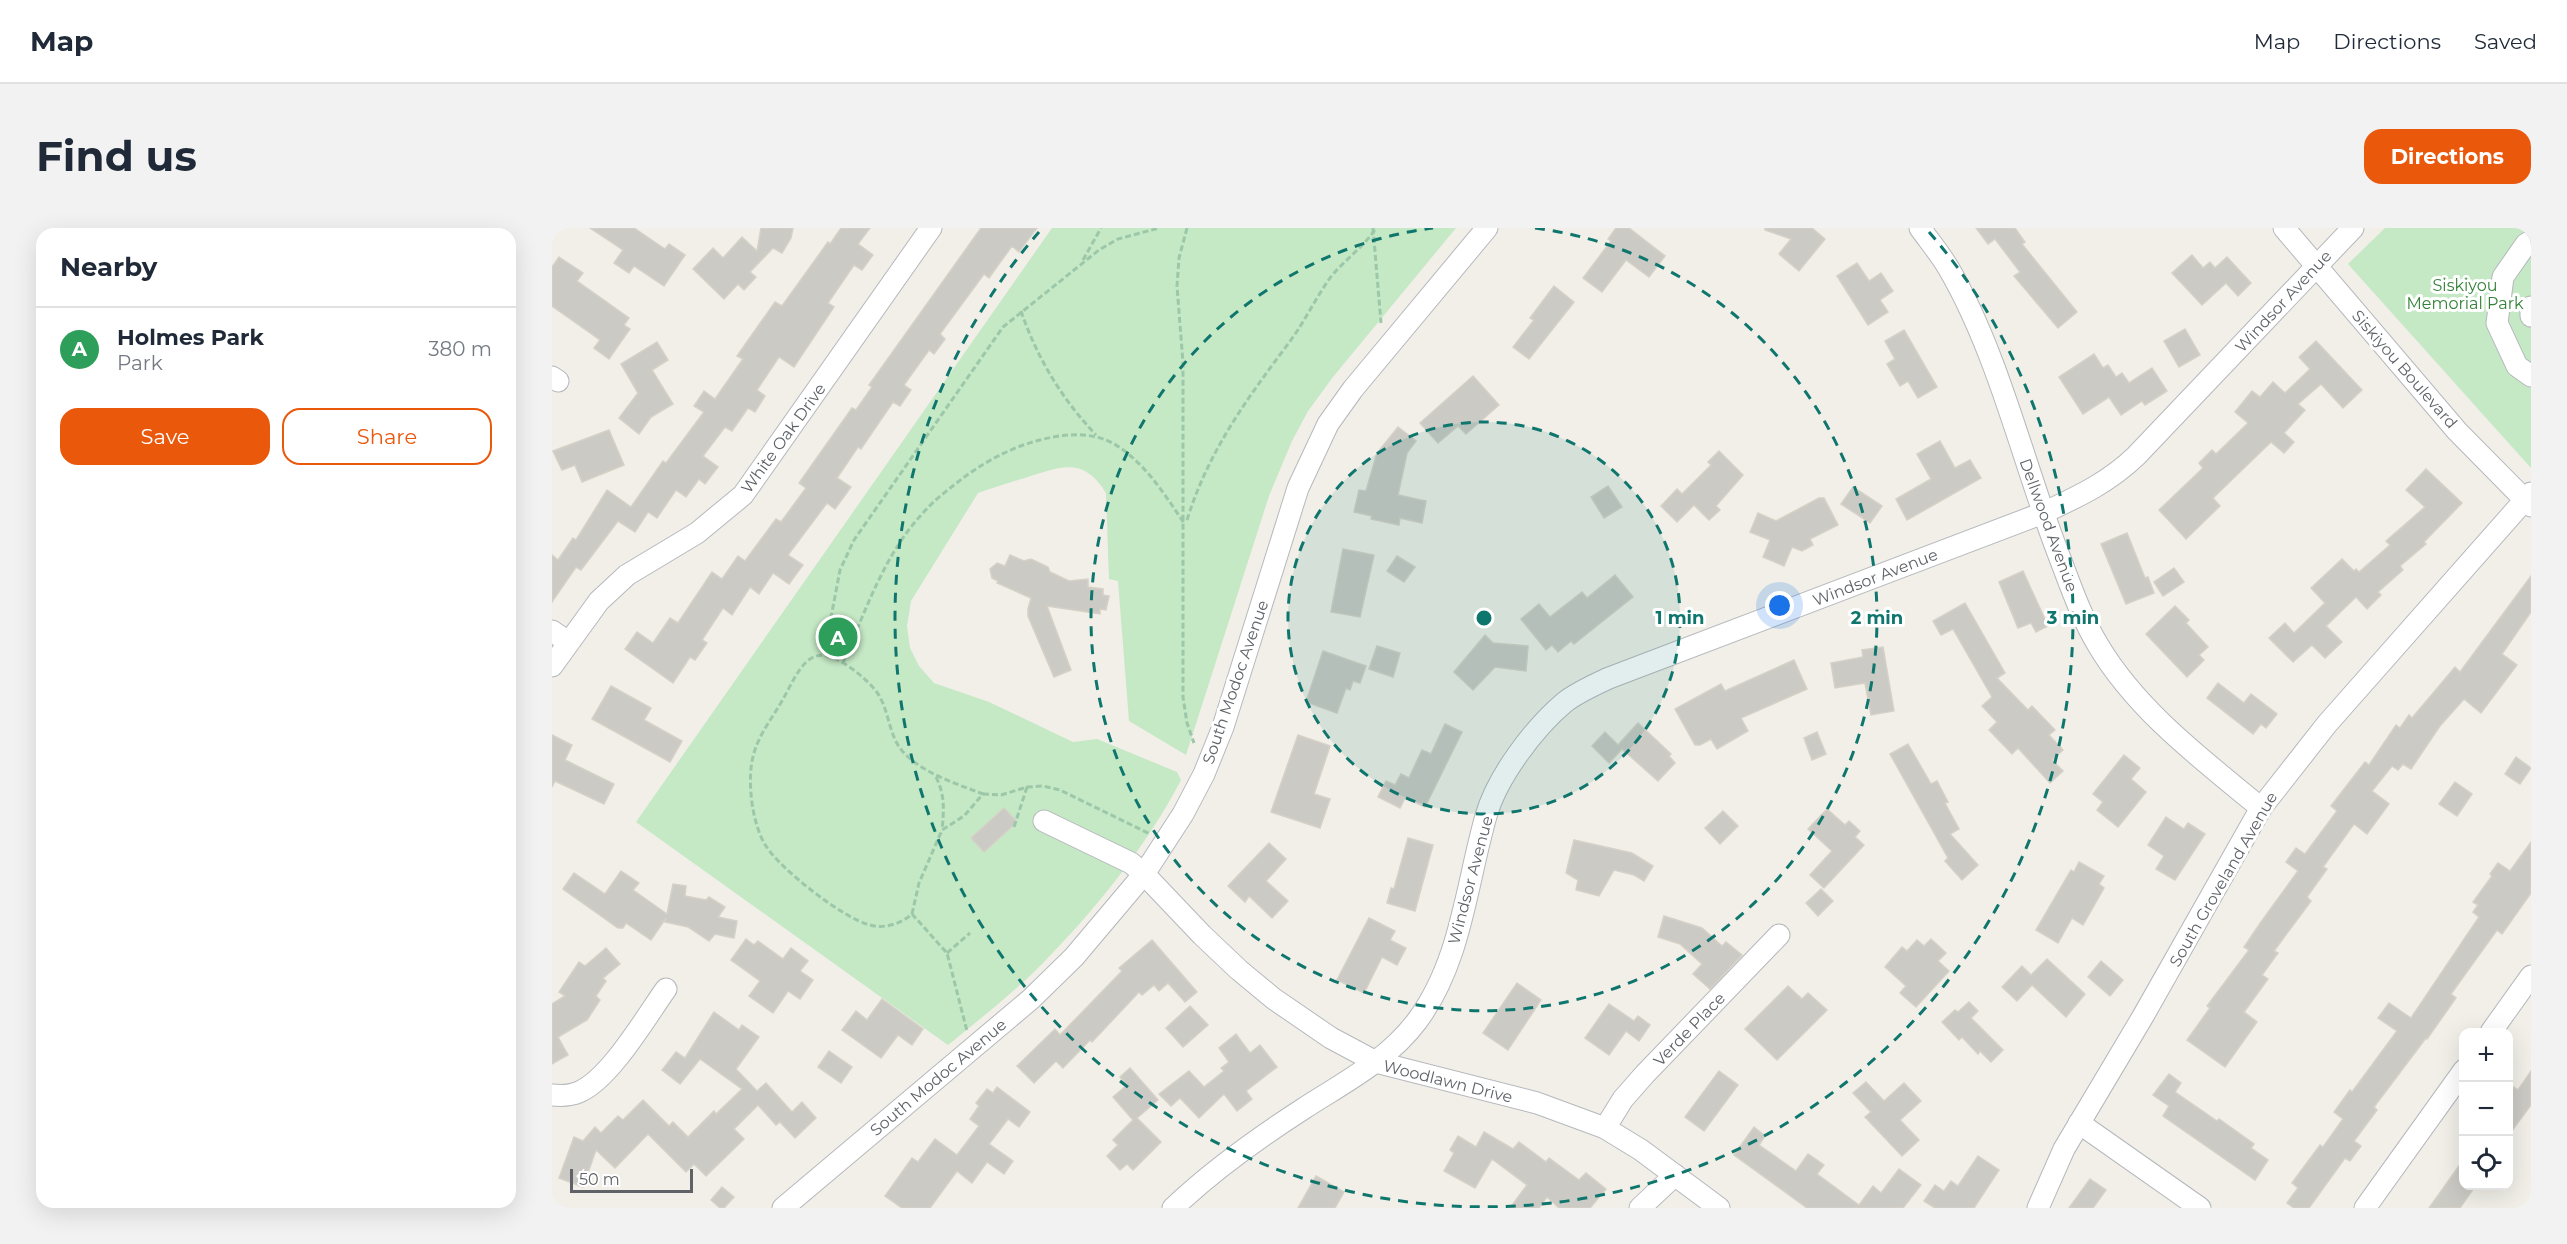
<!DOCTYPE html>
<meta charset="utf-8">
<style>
body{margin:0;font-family:Montserrat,sans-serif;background:#f2f2f3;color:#1f2937}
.controls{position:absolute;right:18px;bottom:18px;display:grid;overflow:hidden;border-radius:12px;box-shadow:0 6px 24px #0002}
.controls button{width:54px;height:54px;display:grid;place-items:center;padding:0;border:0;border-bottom:2px solid #e0e1e3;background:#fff;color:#1f2937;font:30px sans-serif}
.scale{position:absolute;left:18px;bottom:15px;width:123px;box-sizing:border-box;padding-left:6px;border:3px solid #5f6368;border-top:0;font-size:16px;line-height:21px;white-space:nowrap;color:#5f6368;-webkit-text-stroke:4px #fff;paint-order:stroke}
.you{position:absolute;left:1228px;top:378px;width:21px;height:21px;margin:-15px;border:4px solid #fff;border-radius:50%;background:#1a73e8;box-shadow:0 0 0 9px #1a73e833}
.badge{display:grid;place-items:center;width:39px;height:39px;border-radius:50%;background:#ea580c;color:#fff;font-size:20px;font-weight:700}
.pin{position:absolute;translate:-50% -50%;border:3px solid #fff;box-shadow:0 2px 6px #0006}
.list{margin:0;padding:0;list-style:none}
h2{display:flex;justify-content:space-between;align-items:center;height:78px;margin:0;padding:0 24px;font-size:26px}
h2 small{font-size:20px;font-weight:400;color:#747a83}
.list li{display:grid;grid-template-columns:39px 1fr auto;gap:18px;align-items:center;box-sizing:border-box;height:84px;padding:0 24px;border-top:2px solid #e0e1e3}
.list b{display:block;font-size:22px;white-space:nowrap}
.list p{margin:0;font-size:20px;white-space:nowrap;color:#747a83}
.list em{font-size:20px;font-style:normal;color:#747a83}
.actions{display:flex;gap:12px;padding:18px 24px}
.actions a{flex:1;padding:14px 0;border:2px solid #ea580c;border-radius:18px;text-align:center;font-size:21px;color:#ea580c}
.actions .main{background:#ea580c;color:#fff}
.icon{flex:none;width:33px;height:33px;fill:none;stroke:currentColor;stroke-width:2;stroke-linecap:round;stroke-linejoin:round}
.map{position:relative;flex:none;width:1979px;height:980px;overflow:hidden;border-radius:18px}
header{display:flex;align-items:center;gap:36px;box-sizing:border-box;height:84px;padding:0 30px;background:#fff;border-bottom:2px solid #e0e1e3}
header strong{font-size:28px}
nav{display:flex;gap:33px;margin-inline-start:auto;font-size:21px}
.intro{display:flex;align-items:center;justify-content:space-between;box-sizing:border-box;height:144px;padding:0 36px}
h1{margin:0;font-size:42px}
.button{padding:15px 27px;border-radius:18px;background:#ea580c;color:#fff;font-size:21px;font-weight:700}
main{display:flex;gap:36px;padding:0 36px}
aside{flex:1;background:#fff;border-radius:18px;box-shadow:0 6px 24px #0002}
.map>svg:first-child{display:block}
.green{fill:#c5e8c5}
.building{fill:#cccac5;stroke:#d6d1c6;stroke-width:1.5}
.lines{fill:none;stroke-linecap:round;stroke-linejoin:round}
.minor-casing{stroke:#b5b8bc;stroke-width:23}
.path{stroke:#9cc7a9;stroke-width:3;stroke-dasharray:6 3;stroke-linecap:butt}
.minor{stroke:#fff;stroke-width:21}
.ring{fill:none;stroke:#0f766e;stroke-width:3;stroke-dasharray:10 8}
.labels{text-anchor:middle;stroke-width:6;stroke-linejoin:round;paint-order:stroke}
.park-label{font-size:16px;fill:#348238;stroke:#fff}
.street-label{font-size:16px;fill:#5f6368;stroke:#fff}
.centre{fill:#0f766e;stroke:#fff;stroke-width:3}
.ring-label{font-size:18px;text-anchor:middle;font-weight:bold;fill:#0f766e;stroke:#fff;stroke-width:6;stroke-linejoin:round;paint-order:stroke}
</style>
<header>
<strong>Map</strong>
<nav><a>Map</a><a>Directions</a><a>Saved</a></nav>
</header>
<div class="intro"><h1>Find us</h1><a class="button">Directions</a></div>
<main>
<aside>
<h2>Nearby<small></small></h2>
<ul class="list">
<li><span class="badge" style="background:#2e9e5b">A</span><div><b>Holmes Park</b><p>Park</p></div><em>380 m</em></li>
</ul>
<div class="actions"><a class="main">Save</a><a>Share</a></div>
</aside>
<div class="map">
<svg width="1979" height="980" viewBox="0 0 1979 980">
<rect width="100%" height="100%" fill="#f1efe8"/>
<g class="green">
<path d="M500,0H904L781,149L756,183L740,213L717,268L634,527L577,493L566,353L557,351L554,265C532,229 510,238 476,249C459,254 443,259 426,265L359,373L355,398L358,420L367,438L382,455L437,474L521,514L545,511L625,544L629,552C594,619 543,682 490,736C461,765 428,791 396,817L84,594Z"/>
<path d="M1833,0H1979V240L1796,36Z"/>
</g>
<g class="building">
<path d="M38,0H82L113,21L117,16L133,27L112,58L82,38L77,45L62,35L71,22Z"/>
<path d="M209,0H241L239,10L230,25L221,20L198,44L204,49L192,62L186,56L172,71L141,41L161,20L171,30L190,9L205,23Z"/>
<path d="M289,0H318L306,16L321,27L310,42L302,37L276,75L282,79L242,139L227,129L205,162L213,168L203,184L196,180L180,203L173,199L151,228L166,239L153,256L147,251L134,269L124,262L105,290L96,284L83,304L66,293L29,342L24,339L0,374V327L6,332L21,310L24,312L55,262L79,279L111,233L114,235L152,184L142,178L152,163L163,171L191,131L185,128L223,74L230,78L276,14L278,16Z"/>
<path d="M429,0H485L467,24L460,18L437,50L432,46L388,106L393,111L382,126L377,122L352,157L359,162L348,178L341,174L309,221L306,219L285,250L299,259L283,281L275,275L236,327L251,337L237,356L221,345L207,366L198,359L180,387L171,380L150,412L155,415L143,432L138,429L121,455L73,421L85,404L101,415L118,390L126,395L160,344L170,351L186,328L193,333L224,291L229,294L254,260L247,255L300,180L304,182L320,159L317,157Z"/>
<path d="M1064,0H1077L1113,28L1097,49L1074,32L1050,64L1031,50L1059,13L1056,11Z"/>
<path d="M1213,0H1260L1273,11L1247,43L1227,26L1239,11L1213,2Z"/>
<path d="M1424,0H1463L1473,14L1470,16L1525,84L1506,100L1462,48L1468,44L1443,11L1436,16Z"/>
<path d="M1640,27L1651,40L1658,34L1663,40L1675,29L1699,55L1686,68L1674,55L1650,77L1620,45Z"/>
<path d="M7,29L31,45L25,53L77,90L72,97L78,101L57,131L42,120L48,112L0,78V39Z"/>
<path d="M1305,35L1317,53L1329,45L1341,63L1328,72L1336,84L1316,97L1285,48Z"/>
<path d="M1002,58L1022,74L977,131L961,119L982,92L978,90Z"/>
<path d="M1633,101L1648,127L1627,139L1612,113Z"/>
<path d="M1352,102L1385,159L1366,170L1356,153L1348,158L1335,136L1343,131L1333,113Z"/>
<path d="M1764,113L1810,162L1791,180L1769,156L1746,176L1753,182L1732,205L1742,214L1732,225L1719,214L1661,270L1668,278L1634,311L1607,282L1651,240L1647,235L1660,222L1664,226L1696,195L1683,184L1700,163L1708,169L1721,154L1733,165L1758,141L1747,129Z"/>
<path d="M105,114L116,132L100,142L121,176L99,189L87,206L67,190L86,165L69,136Z"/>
<path d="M1542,126L1551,140L1556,137L1564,149L1570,145L1577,155L1600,140L1615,163L1593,177L1590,173L1569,187L1557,169L1531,186L1507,149Z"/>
<path d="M921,148L947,177L914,206L906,198L886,215L868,195Z"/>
<path d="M846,199L864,213L855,225L846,267L874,273L870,295L848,290L847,297L819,291L820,288L802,284L807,262L814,263L825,225Z"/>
<path d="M57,202L72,237L30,254L23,237L10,242L1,223Z"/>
<path d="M1388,213L1403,240L1418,232L1429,250L1355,292L1344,271L1379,251L1365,226Z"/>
<path d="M1167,223L1191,247L1164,278L1168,282L1157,292L1142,277L1125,294L1109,278L1125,261L1130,266L1159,237L1156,234Z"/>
<path d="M1874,241L1910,275L1872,314L1874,316L1848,338L1851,342L1826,364L1829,367L1815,381L1804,369L1774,398L1790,414L1773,430L1760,417L1741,434L1717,410L1733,395L1742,405L1773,375L1759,360L1790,331L1802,343L1804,341L1807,344L1838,317L1834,313L1873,279L1854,262Z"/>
<path d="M1056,258L1070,279L1052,290L1039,269Z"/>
<path d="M1301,259L1330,278L1318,295L1289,276Z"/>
<path d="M1267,270H1272L1286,297L1258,311L1261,317L1250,323L1240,319L1232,338L1211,329L1218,312L1198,304L1206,285L1224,293Z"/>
<path d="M1575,305L1593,350L1596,349L1602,365L1574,376L1549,316Z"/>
<path d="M791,321L822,327L808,389L779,384Z"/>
<path d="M458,327L472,333L479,331L496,339L498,344L517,353L536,351V359L551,361V367L557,368L554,382L548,381V386L495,378L519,442L502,449L476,388V381L479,370L445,355L446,353L440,350L438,341L445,335L453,338Z"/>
<path d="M845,328L863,339L852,354L835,343Z"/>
<path d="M1622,340L1632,354L1611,368L1602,354Z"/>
<path d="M1471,343L1496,398L1484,404L1479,395L1466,400L1447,354Z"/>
<path d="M1063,347L1081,369L1022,416L1019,413L1006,424L1000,417L994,422L969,391L987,376L998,389L1030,364L1035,370Z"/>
<path d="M1979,348V384L1950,426L1965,437L1929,485L1912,471L1888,498L1859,541L1851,536L1846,542L1840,538L1820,563L1837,576L1815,606L1802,596L1771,639L1775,641L1755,669L1759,673L1722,723L1726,725L1710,747L1716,751L1692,784L1705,794L1673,839L1635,812L1658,780L1655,778L1697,722L1692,719L1709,694L1746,643L1734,634L1744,620L1753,626L1785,583L1779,578L1813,534L1817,537L1844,497L1848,500L1857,487L1860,490L1903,439L1908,444Z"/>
<path d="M1413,375L1453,445L1445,450L1476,482L1480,478L1503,502L1497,507L1511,522L1500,532L1511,543L1498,555L1466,520L1460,526L1437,502L1445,494L1430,478L1440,469L1401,401L1389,407L1381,393Z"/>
<path d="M1623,378L1637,392L1634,395L1656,419L1647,427L1652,432L1635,449L1594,406Z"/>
<path d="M933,407L941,415L976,418L974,443L943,439L921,462L902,444Z"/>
<path d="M825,418L848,425L841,449L817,441Z"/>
<path d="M1331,419L1342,483L1319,487L1313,455L1283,460L1279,435L1311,429L1310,422Z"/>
<path d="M771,423L814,438L808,455L801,453L798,462L794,460L785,485L754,474Z"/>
<path d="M1242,432L1255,461L1189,490L1196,503L1165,521L1159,511L1148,517H1143L1123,481L1169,456L1173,463Z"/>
<path d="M1666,455L1692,475L1699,466L1725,486L1714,500L1709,496L1701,506L1655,470Z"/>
<path d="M59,458L99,480L92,492L130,513L118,534L40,491Z"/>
<path d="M1086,495L1119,526L1117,528L1123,535L1106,553L1070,521L1057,535L1040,518L1053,504L1066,517Z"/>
<path d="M893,496L910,504L873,579L853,570L848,580L826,569L834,553L843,557L849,546L857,550L870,522L879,526Z"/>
<path d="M1265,504L1274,526L1260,532L1252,510Z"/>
<path d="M0,507L20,517L13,532L62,556L52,576L3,553L0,559Z"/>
<path d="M746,507L778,518L762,566L778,571L768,600L719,584Z"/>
<path d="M1356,516L1379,556L1385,553L1396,574L1393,575L1407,601L1398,606L1426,637L1410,652L1393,633L1396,630L1338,526Z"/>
<path d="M1572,527L1588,540L1579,551L1594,564L1566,599L1545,582L1551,574L1541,566Z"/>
<path d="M1964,529L1979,540L1968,556L1953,546Z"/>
<path d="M1903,554L1920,566L1905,588L1887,576Z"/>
<path d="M452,580L465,594L432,624L419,610Z"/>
<path d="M1275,581L1293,597L1297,593L1308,603L1303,609L1312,617L1272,660L1258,647L1280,623L1256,601Z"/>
<path d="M1171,583L1186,598L1168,616L1153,600Z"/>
<path d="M1614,589L1632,601L1636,595L1653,606L1623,652L1604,641L1612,628L1596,617Z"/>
<path d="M856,610L881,617L863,683L835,675L839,660L842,661Z"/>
<path d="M1022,612L1080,625L1101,638L1092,653L1082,647L1062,642L1047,668L1024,662L1026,652L1014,645Z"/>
<path d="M1979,614V665L1950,706L1945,702L1899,766L1904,770L1875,811L1874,810L1822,879L1825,882L1802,913L1809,918L1798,933L1793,930L1757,980H1742L1735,975L1746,960L1740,955L1768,917L1771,919L1791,891L1782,884L1798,862L1800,864L1845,803L1826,790L1837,775L1859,790L1927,689L1921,684L1926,677L1921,674L1940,648L1938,646L1946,635L1958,643Z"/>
<path d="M717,615L734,631L714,653L736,673L720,690L697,668L693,674L676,658Z"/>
<path d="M1527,634L1552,648L1547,656L1552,660L1531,697L1520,690L1506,715L1484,702L1519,642L1522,644Z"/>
<path d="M69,643L87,655L81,662L115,686L121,656L134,658L133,668L154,672L157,669L173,679L166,689L185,693L182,710L163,706L157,713L136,699L113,694L114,690L99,712L74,695L71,700H66L11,661L22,645L53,666Z"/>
<path d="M1269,661L1281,673L1266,688L1254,675Z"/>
<path d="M1112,688L1150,700L1170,718L1174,714L1190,727L1158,761L1141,746L1150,736L1128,716L1106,709Z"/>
<path d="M817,690L843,703L838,712L854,720L845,737L830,729L812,765L785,752Z"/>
<path d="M194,711L202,717L206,713L231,731L239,720L256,733L248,743L261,752L248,771L236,763L221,785L197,768L208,753L179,732Z"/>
<path d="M1379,711L1394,725L1386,733L1397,743L1364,779L1348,765L1354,758L1333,739L1350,719L1355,723L1365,712L1372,718Z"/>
<path d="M600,712L645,764L633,774L616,755L607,763L602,757L590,767L587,764L540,814L538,812L511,840L504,833L482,855L465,838L503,801L508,807L570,743L567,740Z"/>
<path d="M54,720L68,736L51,750L54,753L44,768L48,772L35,792L6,809L16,827L0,836V776L13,768L7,764L27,734L33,738Z"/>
<path d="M1495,731L1533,766L1514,789L1480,757L1465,773L1450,759L1470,738L1479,747Z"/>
<path d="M1549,733L1571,752L1558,768L1536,749Z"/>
<path d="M965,755L989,772L956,822L931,805Z"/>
<path d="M1236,758L1250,771L1256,765L1275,782L1225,832L1193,801Z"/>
<path d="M330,771L371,801L360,817L346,807L329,830L290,802L304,783L315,792Z"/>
<path d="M1417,774L1426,783L1419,790L1451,822L1439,834L1428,823L1426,826L1410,809L1407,812L1390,794L1403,782L1406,784Z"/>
<path d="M1057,776L1082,793L1086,788L1098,797L1087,813L1074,803L1057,827L1033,810Z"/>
<path d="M638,778L656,797L631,819L614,800Z"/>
<path d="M162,784L187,802L190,797L207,809L184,841L205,863L214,855L240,884L250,874L264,890L243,910L228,894L224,897L206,877L182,901L192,911L154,948L142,936L134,944L96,906L63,940L44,922L31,959L7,950L22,909L31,913L43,899L49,905L66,888L71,892L91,872L117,898L121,894L136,909L162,883L164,886L190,861L148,831L128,856L110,842L124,824L133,830Z"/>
<path d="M684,806L698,825L708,817L725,839L694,863L700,871L685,883L672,866L647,890L628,870L619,878L607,866L637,843L652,859L672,843L669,840L677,834L667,820Z"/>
<path d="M277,823L300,839L289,855L266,839Z"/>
<path d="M578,840L606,872L585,890L609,914L581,942L575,936L568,942L555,928L566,917L561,912L581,892L561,869L575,857L568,849Z"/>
<path d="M1167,843L1186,857L1152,903L1133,889Z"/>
<path d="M1979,843V877L1956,908V868L1962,859L1966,862Z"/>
<path d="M1617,846L1629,855L1623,864L1665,893L1667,891L1702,916L1699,920L1716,932L1703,952L1611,888L1617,878L1601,867Z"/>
<path d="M1314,854L1332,873L1352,855L1369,873L1348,892L1367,912L1350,928L1313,889L1319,884L1301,865Z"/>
<path d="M445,859L478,884L467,899L456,891L437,916L461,933L452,946L435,934L420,955L405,943L378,980H350L333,968L360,930L366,934L383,911L405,927L427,898L418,891L427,878L424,875L435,861L441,865Z"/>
<path d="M1202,899L1213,908L1207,917L1244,943L1256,926L1272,937L1265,946L1307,977L1321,958L1329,965L1347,941L1369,957L1351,980H1255L1182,927Z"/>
<path d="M932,904L961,921L967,914L994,934L997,930L1027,952L1034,945L1054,961L1038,980H1007L995,969L987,980H958L975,957L940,931L923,960L892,943L902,925L898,922L906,908L924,919Z"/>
<path d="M1426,928L1447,942L1422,980H1383L1372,973L1383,957L1392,963L1399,953L1406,958Z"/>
<path d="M1911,932V957H1924L1908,980H1877Z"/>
<path d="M764,948L792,964L783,980H746Z"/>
<path d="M1538,951L1554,962L1541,980H1517Z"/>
<path d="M170,959L182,969L172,980H168L159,972Z"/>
</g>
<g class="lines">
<defs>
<g id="minor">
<path d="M1368,0C1378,14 1389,27 1397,41C1446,125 1471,234 1506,325C1518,356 1529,389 1546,417C1585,483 1651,532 1709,580"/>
<path d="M1732,0L1905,203L1979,278"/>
<path d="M1979,13L1974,16L1951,49L1945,95L1965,138L1979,148"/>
<path d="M1979,79V88"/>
<path d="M0,149L6,153"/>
<path d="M0,403L16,414"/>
<path d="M0,438L47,373L75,347L145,305L191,267L379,0"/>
<path d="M492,593L579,635L592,646L650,707L687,742L722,771L779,810L824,834L985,875L1053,900L1089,922L1167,980"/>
<path d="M1939,804L1979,748"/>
<path d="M0,867C10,868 18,868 27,864C58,851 94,789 114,761"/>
<path d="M1527,895L1648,980"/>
<path d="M1053,900L1071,871L1093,846L1227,707"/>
<path d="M231,980L479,771L522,729L592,646L631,586L652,546L671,499L746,260L776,196L801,161L935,0"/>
<path d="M621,980C660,943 706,910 751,881C791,855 835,833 865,793C909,734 914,658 934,588C945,549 982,500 1013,474C1026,464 1042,457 1057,450L1491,285C1525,269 1556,255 1584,228L1801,0"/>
<path d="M1088,980L1123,947"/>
<path d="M1486,980L1512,921L1590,790L1709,580L1775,496L1979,265"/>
<path d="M1813,980L1912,842"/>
</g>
</defs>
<use href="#minor" class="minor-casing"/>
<g class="path">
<path d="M635,0L627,30L625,58L631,135V469L635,495L642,515"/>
<path d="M821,0L829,95"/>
<path d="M531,32L549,0"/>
<path d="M469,83C485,130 510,171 544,207"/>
<path d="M635,292C656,224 694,172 736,116C752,95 763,71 778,50C792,32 812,19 824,0"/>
<path d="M272,426L288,342L302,312L451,99L547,22L566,11L607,0"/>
<path d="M291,435C313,384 332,327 370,286C382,272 397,261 411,250C434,233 460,219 488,212C514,205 544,203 567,219C595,238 613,267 632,295"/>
<path d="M384,549C393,567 392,582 390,602"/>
<path d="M431,566L449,567L475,559L491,558L508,562L598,606"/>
<path d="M462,599L475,559"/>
<path d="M360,686L367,655L390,602L412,588L431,566C405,556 376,547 355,528C335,510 339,483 324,463C315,452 305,444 293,436C256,411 246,445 230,473C220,490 207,507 202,525C194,550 200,597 214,618C228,641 292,691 318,697C332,701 349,696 360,686L395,725L415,803"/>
<path d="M395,725L418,705"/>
</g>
<use href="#minor" class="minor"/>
</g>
<circle cx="932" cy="390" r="196" fill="#0f766e" fill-opacity=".12"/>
<g class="ring">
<circle cx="932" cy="390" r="196"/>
<path d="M983 0A393 393 0 1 1 881 0"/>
<path d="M1377 4A589 589 0 1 1 487 4"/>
</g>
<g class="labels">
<g class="park-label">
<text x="1913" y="63">Siskiyou<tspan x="1913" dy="18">Memorial Park</tspan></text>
</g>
<g class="street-label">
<text transform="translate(1731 73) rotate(-47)" y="6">Windsor Avenue</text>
<text transform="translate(1853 141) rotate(49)" y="6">Siskiyou Boulevard</text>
<text transform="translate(231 210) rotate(-54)" y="6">White Oak Drive</text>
<text transform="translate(1497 297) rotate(70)" y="6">Dellwood Avenue</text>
<text transform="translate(1323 349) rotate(-21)" y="6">Windsor Avenue</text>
<text transform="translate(683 454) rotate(-71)" y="6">South Modoc Avenue</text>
<text transform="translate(1671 651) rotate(-60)" y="6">South Groveland Avenue</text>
<text transform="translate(918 652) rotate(-75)" y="6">Windsor Avenue</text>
<text transform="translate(1137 801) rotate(-46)" y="6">Verde Place</text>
<text transform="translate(386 849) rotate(-40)" y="6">South Modoc Avenue</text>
<text transform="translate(896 853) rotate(14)" y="6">Woodlawn Drive</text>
</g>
</g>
<circle cx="932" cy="390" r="9" class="centre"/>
<g class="ring-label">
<text x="1128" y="396">1 min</text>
<text x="1325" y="396">2 min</text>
<text x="1521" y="396">3 min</text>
</g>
</svg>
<div class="controls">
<button>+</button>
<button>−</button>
<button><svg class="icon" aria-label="locate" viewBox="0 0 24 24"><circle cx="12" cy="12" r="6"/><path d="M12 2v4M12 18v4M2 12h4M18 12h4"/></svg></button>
</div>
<div class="scale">50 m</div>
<div class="you"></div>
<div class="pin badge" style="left:286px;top:409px;background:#2e9e5b">A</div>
</div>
</main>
